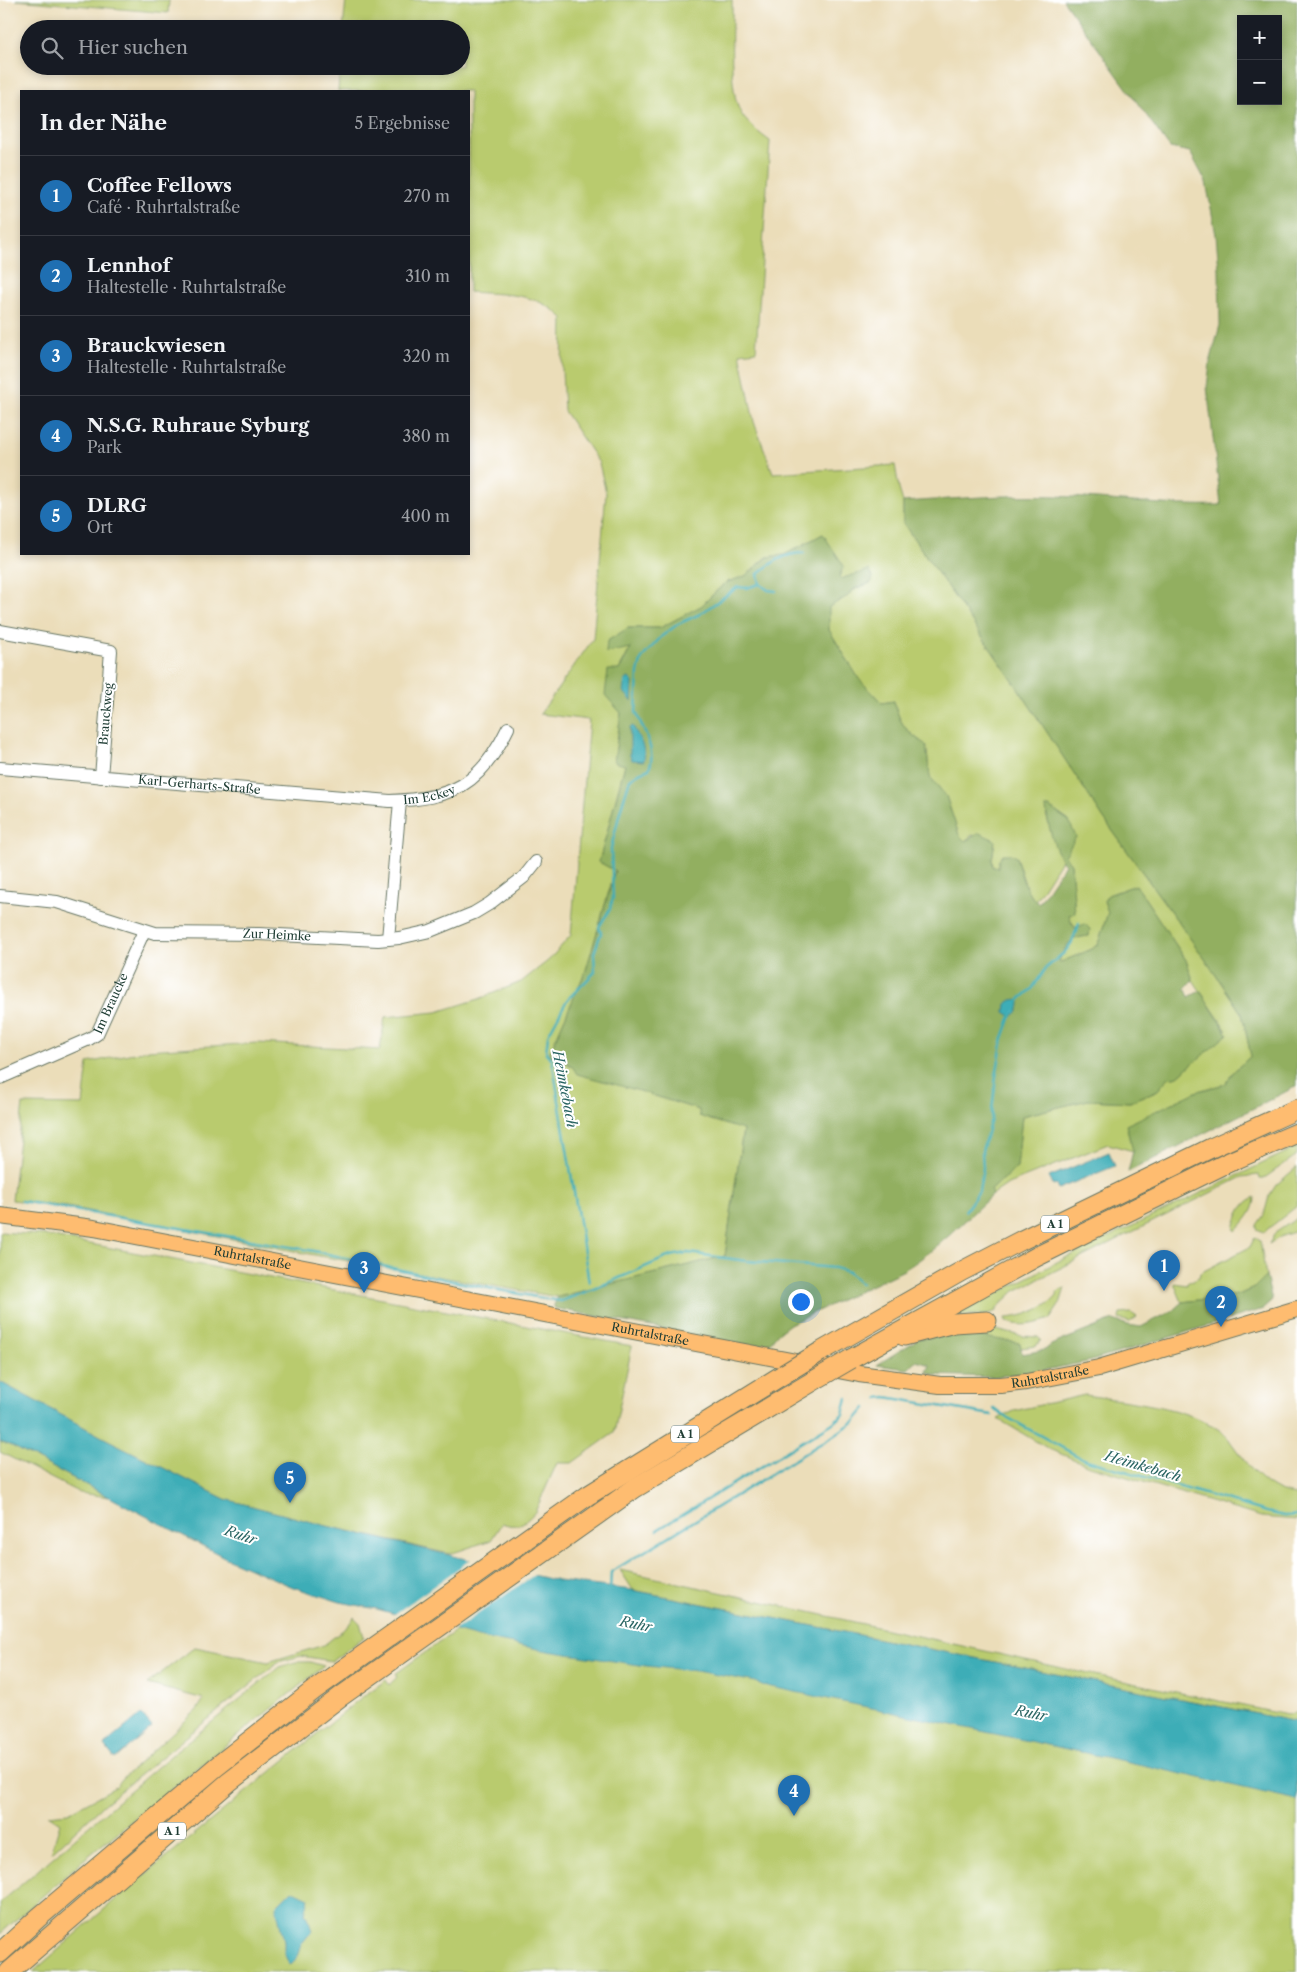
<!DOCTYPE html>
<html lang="de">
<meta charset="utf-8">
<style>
body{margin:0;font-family:"Libre Caslon Text",serif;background:#242831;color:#f1f3f6}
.controls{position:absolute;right:15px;top:15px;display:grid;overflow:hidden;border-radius:0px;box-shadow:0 2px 8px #0003}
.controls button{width:45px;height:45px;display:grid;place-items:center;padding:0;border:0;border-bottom:1px solid #363941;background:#171b24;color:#f1f3f6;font:25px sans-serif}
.you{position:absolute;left:800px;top:1301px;width:18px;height:18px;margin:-12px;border:4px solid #fff;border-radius:50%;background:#1a73e8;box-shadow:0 0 0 8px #1a73e833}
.badge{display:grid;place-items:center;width:32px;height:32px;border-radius:50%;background:#1f6fb2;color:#fff;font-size:16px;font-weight:700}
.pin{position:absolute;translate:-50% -41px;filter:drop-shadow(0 1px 2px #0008)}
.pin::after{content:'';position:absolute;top:26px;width:18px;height:15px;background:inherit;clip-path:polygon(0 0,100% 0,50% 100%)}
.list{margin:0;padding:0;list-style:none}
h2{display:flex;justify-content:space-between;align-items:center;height:65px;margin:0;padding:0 20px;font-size:21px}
h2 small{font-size:16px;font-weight:400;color:#9ea1a6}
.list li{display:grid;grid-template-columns:32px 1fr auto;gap:15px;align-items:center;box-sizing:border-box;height:80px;padding:0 20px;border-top:1px solid #363941}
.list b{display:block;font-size:19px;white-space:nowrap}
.list p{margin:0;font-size:16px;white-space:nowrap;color:#9ea1a6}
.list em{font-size:16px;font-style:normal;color:#9ea1a6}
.icon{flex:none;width:28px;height:28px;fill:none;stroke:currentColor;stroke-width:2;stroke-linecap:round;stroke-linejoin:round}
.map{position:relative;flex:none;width:1297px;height:1972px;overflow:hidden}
.search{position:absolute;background:#171b24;box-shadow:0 2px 8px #0003;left:20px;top:20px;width:450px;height:55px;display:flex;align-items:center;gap:12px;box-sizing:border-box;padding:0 18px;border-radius:28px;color:#9ea1a6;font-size:19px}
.panel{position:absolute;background:#171b24;box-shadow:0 2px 8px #0003;left:20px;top:90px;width:450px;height:465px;border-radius:0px}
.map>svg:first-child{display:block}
.green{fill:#b9cb6e;stroke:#6c8451}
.forest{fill:#92af61;stroke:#58764a;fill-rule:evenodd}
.water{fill:#3cadb7;stroke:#2e7576}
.pier{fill:#ebddb9}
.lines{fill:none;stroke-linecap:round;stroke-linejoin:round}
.stream{stroke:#3cadb7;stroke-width:2.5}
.minor-casing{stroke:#667563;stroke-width:14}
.major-casing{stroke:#667563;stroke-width:18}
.highway-casing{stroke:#667563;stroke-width:21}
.minor{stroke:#fff;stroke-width:12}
.major{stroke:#febc70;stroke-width:16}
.highway{stroke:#febc70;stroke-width:19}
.highway-bridge-casing{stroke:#667563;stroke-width:21;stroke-linecap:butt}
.highway-bridge{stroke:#febc70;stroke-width:19}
.labels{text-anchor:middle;stroke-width:4;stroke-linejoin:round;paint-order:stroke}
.shield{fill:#fff;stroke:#627771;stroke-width:1}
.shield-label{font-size:11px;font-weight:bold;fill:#1f3d34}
.street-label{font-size:12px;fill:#1f3d34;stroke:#fff}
.water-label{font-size:14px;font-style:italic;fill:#296462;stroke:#fff}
</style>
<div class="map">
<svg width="1297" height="1972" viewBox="0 0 1297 1972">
<rect width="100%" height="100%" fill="#fff"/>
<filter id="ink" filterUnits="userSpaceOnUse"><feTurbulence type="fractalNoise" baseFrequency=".02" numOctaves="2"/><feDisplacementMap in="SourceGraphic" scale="10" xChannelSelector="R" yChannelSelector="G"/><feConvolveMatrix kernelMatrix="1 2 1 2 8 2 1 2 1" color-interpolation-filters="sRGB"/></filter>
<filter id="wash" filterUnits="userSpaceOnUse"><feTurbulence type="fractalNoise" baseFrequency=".0096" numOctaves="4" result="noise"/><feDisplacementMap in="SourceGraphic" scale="20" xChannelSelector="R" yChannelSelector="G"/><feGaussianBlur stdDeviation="1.12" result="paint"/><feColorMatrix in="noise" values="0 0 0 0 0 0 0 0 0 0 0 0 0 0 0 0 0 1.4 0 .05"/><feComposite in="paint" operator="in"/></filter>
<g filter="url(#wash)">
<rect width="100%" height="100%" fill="#ebddb9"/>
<g class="green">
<path d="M16,0H169L168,13Z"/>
<path d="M346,0H732C733,28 727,92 742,115C749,125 760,134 770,141L756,351L740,353L754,422L773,473L895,465L899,489L903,502V523L1020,691L1104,819L1205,959L1242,1014L1251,1056L1234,1071L1225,1084L1198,1091L1133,1151L1108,1144L1008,1184L992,1195L990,1190L1017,1167L1022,1116L1088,1100L1130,1102L1158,1090L1167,1078L1178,1076L1227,1031L1193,980L1186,960L1136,885L1108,895L1104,901L1108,912L1098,944L1092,949L1061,962L1059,961C1067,944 1068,938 1089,936C1079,930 1072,926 1069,915L1075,913L1071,864L1065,856L1069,821L1049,807L1046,815L1061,860L1035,901L1027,890L1016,857L999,859L998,867H993L992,860L995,840L972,835L965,841L959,835L946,796L930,777L926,745C906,731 900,725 894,701L882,703L859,679L829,630L828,607C843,598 855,587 871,583L848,577L840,580L839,576L842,573L823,534L784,555L767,557L745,576L725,583L701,606L660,628H628L631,647L619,670L621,712L614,762L625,764L599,862L615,870L586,970L549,1054L636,1090L699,1110L704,1118L743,1129L725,1256L558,1297L320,1256L68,1207L12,1200L23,1104L83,1105L88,1063L147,1050L258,1043L380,1050L385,1017L437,1012L479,999L521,982L549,960L571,935L589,720L540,714L593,639L606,493L599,463L564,411L562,370L563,318C535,291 505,295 469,292V91H338L340,66H461V29H343Z"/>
<path d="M1297,1147V1155L1263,1179H1260L1259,1175L1242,1177L1015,1291L997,1308V1311L985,1315H962L960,1313L1059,1261Z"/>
<path d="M1297,1167V1206L1264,1232L1257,1229V1225L1264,1215L1269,1196L1276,1185Z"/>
<path d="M1255,1197C1255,1211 1245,1221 1236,1231L1234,1228C1238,1215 1242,1203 1255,1197Z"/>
<path d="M1297,1218V1231L1282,1236L1269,1244L1275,1233Z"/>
<path d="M0,1232L42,1235L632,1346L614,1433L572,1463H557L535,1512C525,1523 517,1529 502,1523L491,1540L450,1554L327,1526L225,1499L106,1439L0,1382Z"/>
<path d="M1255,1237L1260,1241L1266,1276L1254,1288L1238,1295L1182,1302L1174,1283L1187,1285V1283L1199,1277L1200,1273L1250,1247Z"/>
<path d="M1065,1288L1060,1304L1050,1319C1036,1324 1020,1328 1006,1321L1005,1318C1020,1318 1048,1308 1057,1296V1292Z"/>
<path d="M1131,1313L1137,1317L1130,1322L1119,1319L1120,1314Z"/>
<path d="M987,1328L1022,1336L1038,1337L1041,1340L1036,1346L1021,1348L1020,1343L918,1339L930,1334Z"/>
<path d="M1085,1395C1131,1402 1182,1405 1221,1431C1227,1435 1231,1443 1235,1448C1251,1470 1268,1493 1297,1495V1520L1261,1517L1090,1466L1049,1449L998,1419L1014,1411Z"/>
<path d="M0,1442L10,1445L109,1497L80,1493L0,1452Z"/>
<path d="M620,1570L1075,1671L1287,1715L1297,1712V1722L633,1590Z"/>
<path d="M482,1612L1297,1779V1972H33L125,1891L357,1701L386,1680L389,1685L397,1677L395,1674Z"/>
<path d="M354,1617L360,1623L364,1637L332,1661L301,1656L278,1662L104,1804L51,1853L60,1823L48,1815L68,1813L117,1786L122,1779L197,1710L204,1699L147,1684L195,1647L268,1662L324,1645L348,1626Z"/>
<path d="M296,1662H310L324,1666L82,1861L0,1934V1903L162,1763L279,1667Z"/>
</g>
<g class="forest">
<path d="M1063,0H1297V1086L1128,1172L1133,1151L1126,1125L1198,1091L1225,1084L1234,1071L1251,1056L1242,1014L1205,959L1104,819L1020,691L903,523V502C954,499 1006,494 1056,496C1111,499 1167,507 1221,505L1207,387L1210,363L1220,325L1219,269L1216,235L1206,182L1190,152L1170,148ZM1241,19H1278V101H1241Z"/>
<path d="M823,534L844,566L839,576L840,579L869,570L873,577L871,583L854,589L848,596L829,607V630L859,679L882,703L894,701C900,725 906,731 926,745L930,777L946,796L959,835L965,841L979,833L995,840L992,860L993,867H998L999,859L1003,854H1010L1016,857C1021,872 1024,894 1039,903L1065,864C1055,854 1047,822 1046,807H1049L1069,821L1076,837L1065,856L1071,864L1075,913L1069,915L1071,922L1075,928L1085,924L1090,929L1089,936C1068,938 1067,944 1059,961L1061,962L1092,949L1098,944L1108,912L1104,901L1108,895L1136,885L1186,960L1193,980L1185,988L1189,997L1200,991L1228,1034L1178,1076L1168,1078L1158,1090L1130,1102L1088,1100L1022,1116L1017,1167L990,1190L992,1195C964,1221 937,1250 904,1270L790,1324L778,1333L765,1349L554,1308V1305L558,1297L725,1256L743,1130L705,1118L699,1116V1110L636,1090L577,1074L572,1066L549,1054L586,970L615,871L599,862L625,765L614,762L621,713L605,695L608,670H619L631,648L606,653L607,641L628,628H660L701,606L725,583L745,576L768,557L784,555Z"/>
<path d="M1266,1276L1272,1301L1263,1309L1091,1361L1040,1371L992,1377L934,1375L927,1372L930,1365L916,1361L908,1369L877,1365L918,1339L965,1334L1020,1343L1022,1354L1045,1350L1051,1345L1113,1320L1128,1325L1141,1327L1172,1311L1182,1302L1238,1295L1254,1288Z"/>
</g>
<g class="water">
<path d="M629,678L633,682L632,701L623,691L625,680Z"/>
<path d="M633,726C639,738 646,747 644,761L632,760L630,756V727Z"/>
<path d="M1018,999L1020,1001C1020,1009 1019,1013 1011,1016L1005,1012L1006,1004L1012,1000Z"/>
<path d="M1109,1152L1115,1166L1058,1189L1056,1184L1053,1185L1049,1177Z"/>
<path d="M0,1382L106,1439L225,1499L327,1526L558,1581L632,1590L1297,1722V1800L1138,1764L762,1685L756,1682L696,1671L646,1666L548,1651L478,1637L377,1609L340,1602L293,1587L226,1558L10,1445L0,1442Z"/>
<path d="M141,1714L152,1727L115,1759L104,1745Z"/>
<path d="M292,1890L309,1898L305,1913L313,1930L302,1943L296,1959L290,1965L284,1954V1941L276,1906Z"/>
</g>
<path class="pier" d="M474,1557L537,1573L452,1632L392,1616Z"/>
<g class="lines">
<g class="stream">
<path d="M776,591L768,590L760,584L758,574C772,562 785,553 804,553"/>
<path d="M1018,1001L1032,989L1046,968L1065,952L1072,942L1079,923"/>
<path d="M21,1201L309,1250L457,1282L547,1299L561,1301L596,1288"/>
<path d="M965,1211L979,1191L983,1168L982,1151L991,1119L996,1076L1003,1038L1012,1013"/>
<path d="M589,1282L552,1059L546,1053L548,1035L567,1000L595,972L594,953L601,933L599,927L610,909L613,898L611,848L621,808L630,779L639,773L649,769C657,751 643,730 636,712L638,672L642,658L662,636L678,624L700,614L738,587L746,588L760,584"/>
<path d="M596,1288L670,1256L688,1253L747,1261L835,1268L848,1272L861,1284"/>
<path d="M878,1398L886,1397L992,1415"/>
<path d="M994,1408L1001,1414L1083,1459L1267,1512L1284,1516L1297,1515"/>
<path d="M657,1530L833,1423L843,1414L847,1398"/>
<path d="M610,1591L611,1572L833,1436L855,1421L866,1408"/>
</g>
</g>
</g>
<g filter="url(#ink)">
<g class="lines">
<defs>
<g id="minor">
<path d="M0,631L111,651L101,777"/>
<path id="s1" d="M0,768L390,801C452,799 481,785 508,728"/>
<path id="s2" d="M0,896L57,902L155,933L259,934L378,940L399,938L430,931L474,913L489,904L524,877L536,862"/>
<path d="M388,939L400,801"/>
<path id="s3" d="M0,1078L89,1039L97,1034L144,931"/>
</g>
<g id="major">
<path id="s4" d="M0,1216L94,1228L859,1374L940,1385H1001L1026,1382L1099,1368L1297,1309"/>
</g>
<g id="highway">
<path d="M904,1336L954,1323L987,1321"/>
<path d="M820,1352L962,1271L1022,1240L1211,1148L1297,1109"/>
<path d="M851,1359L1036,1257L1227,1163L1297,1133"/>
<path d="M0,1953L38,1918L216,1767L314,1690L587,1496L784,1374"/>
<path d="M9,1972L229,1782L340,1697L635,1488L815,1380"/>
</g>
</defs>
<use href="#minor" class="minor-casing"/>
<use href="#major" class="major-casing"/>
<use href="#highway" class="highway-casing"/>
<use href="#minor" class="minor"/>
<use href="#major" class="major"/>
<use href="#highway" class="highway"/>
<defs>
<g id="highway-bridge">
<path d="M784,1374L820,1352"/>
<path d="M815,1380L851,1359"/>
</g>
</defs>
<use href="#highway-bridge" class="highway-bridge-casing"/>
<use href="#highway-bridge" class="highway-bridge"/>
</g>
</g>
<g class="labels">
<g class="shield">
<rect x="1041" y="1215.5" width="28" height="17" rx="4"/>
<rect x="671" y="1425.5" width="28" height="17" rx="4"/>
<rect x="158" y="1822.5" width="28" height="17" rx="4"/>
</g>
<g class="shield-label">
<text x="1055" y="1228">A 1</text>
<text x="685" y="1438">A 1</text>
<text x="172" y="1835">A 1</text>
</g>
<g class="street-label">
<text transform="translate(106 714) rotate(-85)" y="4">Brauckweg</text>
<text dy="4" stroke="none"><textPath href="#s1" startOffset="200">Karl-Gerharts-Straße</textPath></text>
<text dy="4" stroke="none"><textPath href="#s1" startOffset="431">Im Eckey</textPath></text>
<text dy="4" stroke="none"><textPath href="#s2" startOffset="282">Zur Heimke</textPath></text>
<text dy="4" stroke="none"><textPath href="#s3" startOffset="140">Im Braucke</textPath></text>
<text dy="4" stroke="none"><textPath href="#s4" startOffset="256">Ruhrtalstraße</textPath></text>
<text dy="4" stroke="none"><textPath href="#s4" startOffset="661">Ruhrtalstraße</textPath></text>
<text dy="4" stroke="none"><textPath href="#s4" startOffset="1066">Ruhrtalstraße</textPath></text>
</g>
<g class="water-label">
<text transform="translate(565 1089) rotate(79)" y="5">Heimkebach</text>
<text transform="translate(1143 1466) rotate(16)" y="5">Heimkebach</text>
<text transform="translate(241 1535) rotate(19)" y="5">Ruhr</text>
<text transform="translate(636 1624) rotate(11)" y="5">Ruhr</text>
<text transform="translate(1031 1713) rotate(11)" y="5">Ruhr</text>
</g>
</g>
</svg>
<div class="controls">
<button>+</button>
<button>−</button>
</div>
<div class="you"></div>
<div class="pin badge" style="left:1164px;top:1291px">1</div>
<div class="pin badge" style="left:1221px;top:1327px">2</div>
<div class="pin badge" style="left:364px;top:1293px">3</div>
<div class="pin badge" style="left:794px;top:1816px">4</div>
<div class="pin badge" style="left:290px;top:1503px">5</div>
<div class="search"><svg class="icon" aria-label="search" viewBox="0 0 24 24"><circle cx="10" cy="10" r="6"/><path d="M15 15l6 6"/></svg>Hier suchen</div>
<section class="panel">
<h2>In der Nähe<small>5 Ergebnisse</small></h2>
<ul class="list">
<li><span class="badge">1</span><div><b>Coffee Fellows</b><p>Café · Ruhrtalstraße</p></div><em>270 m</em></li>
<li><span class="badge">2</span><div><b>Lennhof</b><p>Haltestelle · Ruhrtalstraße</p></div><em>310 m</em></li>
<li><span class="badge">3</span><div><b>Brauckwiesen</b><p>Haltestelle · Ruhrtalstraße</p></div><em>320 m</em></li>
<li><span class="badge">4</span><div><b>N.S.G. Ruhraue Syburg</b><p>Park</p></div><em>380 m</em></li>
<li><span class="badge">5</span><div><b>DLRG</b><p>Ort</p></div><em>400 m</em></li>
</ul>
</section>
</div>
